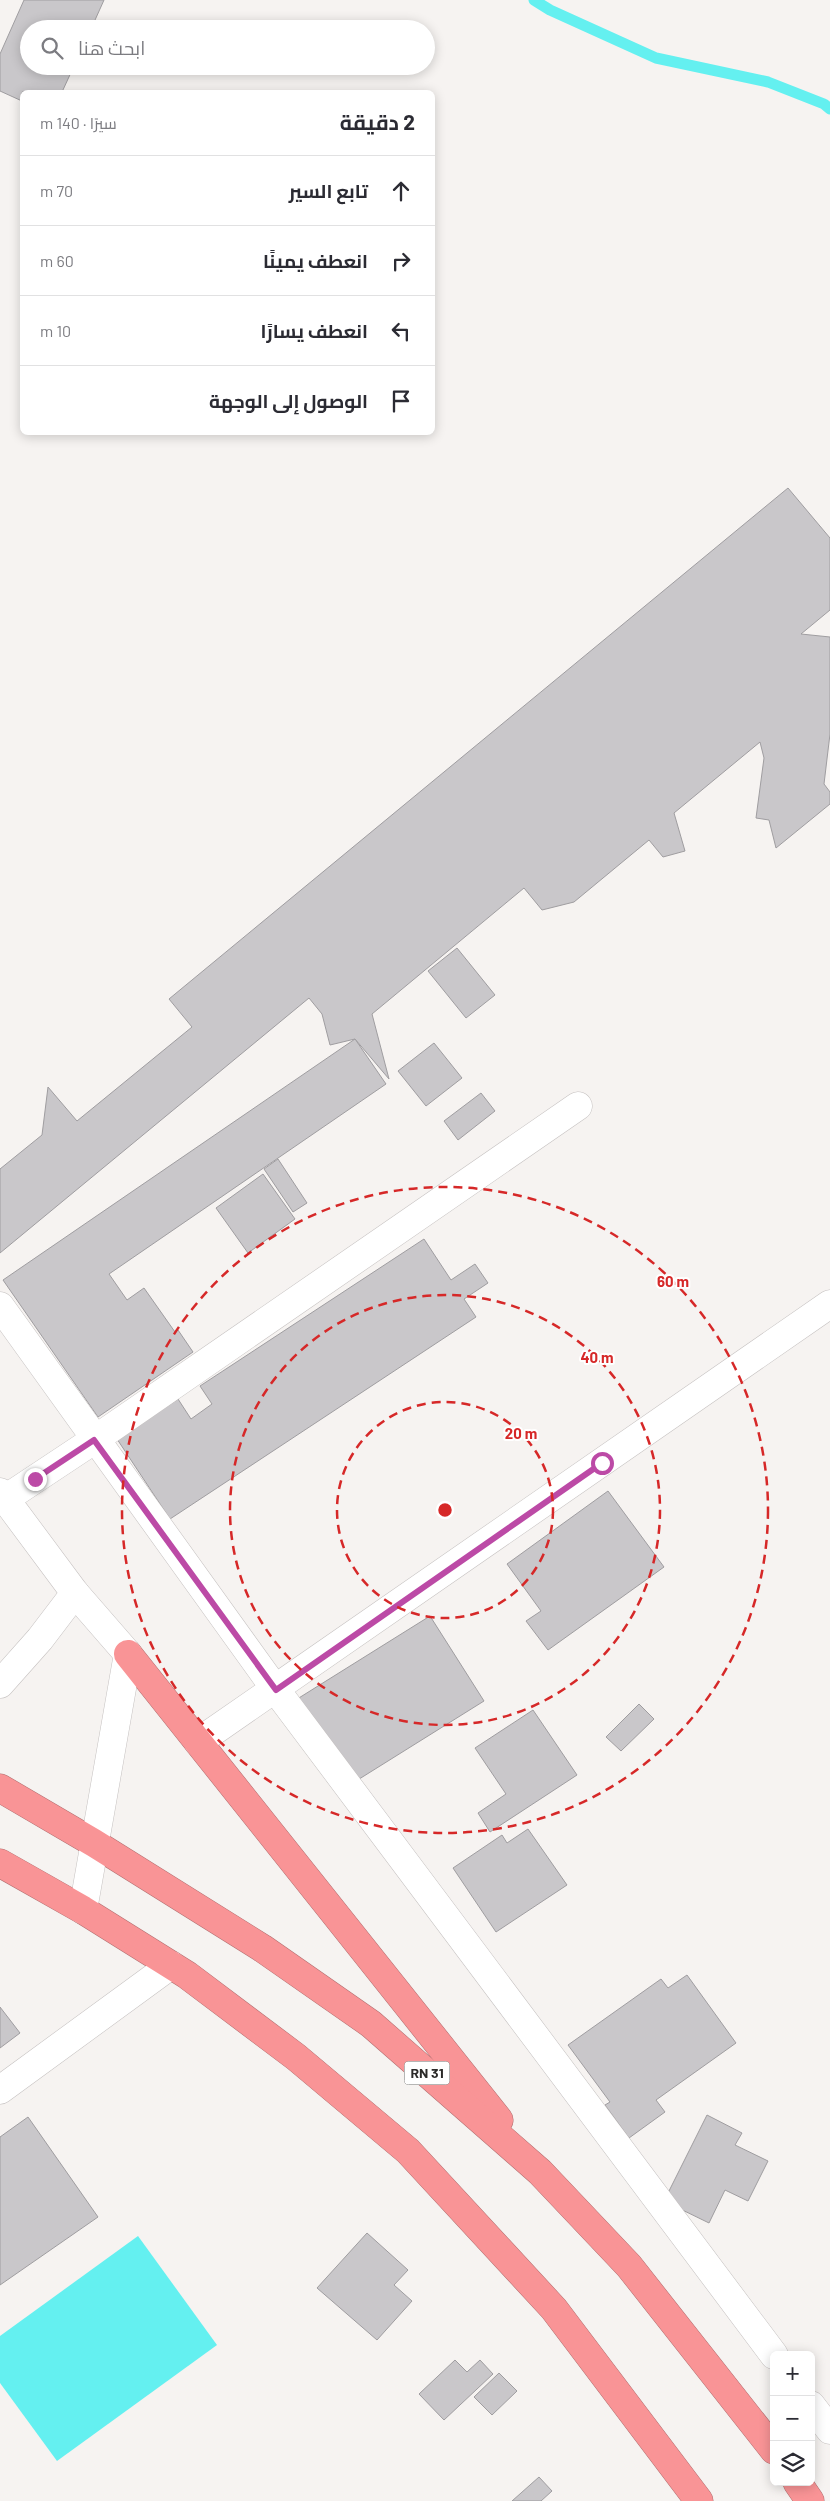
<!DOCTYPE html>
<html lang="ar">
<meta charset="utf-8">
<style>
body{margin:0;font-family:Barlow,Cairo,sans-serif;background:#f7f7f7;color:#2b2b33;direction:rtl}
.controls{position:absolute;right:15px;bottom:15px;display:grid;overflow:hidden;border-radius:8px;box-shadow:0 2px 12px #0003}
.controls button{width:45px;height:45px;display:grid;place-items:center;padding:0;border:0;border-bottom:1px solid #e1e1e2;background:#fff;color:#2b2b33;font:25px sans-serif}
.stop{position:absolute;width:15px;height:15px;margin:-11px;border:4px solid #bc4aa6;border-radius:50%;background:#fff}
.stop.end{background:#bc4aa6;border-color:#fff;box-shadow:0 1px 5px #0008}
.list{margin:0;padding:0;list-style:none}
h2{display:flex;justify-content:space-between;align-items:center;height:65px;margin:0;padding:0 20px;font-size:21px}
h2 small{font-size:16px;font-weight:400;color:#7c7c81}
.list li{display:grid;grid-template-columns:32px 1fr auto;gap:15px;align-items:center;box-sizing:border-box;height:70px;padding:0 20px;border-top:1px solid #e1e1e2}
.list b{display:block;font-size:19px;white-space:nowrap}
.list em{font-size:16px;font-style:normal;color:#7c7c81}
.icon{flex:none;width:28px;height:28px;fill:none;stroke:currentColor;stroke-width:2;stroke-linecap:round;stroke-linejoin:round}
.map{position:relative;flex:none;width:830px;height:2501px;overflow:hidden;direction:ltr}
.search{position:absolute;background:#fff;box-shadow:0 2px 12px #0003;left:20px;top:20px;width:415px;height:55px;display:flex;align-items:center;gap:12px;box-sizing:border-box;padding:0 18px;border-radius:28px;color:#7c7c81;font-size:19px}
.panel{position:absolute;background:#fff;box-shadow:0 2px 12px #0003;left:20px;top:90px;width:415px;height:345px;border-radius:8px;direction:rtl}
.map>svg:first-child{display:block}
.water{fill:#64f0f0}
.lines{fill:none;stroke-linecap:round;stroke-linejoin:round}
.stream{stroke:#64f0f0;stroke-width:11}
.building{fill:#c9c7ca;stroke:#9f9da0}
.minor-casing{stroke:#c5c1c0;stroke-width:29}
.highway-casing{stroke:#b16f70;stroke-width:29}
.minor{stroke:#fff;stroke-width:28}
.highway{stroke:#f99496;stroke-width:28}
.route{stroke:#bc4aa6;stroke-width:6}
.ring{fill:none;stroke:#d62828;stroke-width:2.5;stroke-dasharray:9 6}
.labels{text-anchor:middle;stroke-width:4;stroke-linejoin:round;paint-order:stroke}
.shield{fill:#fff;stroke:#6b6a69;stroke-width:1}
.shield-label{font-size:14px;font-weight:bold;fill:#2b2a29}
.centre{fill:#d62828;stroke:#fff;stroke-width:2.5}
.ring-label{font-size:15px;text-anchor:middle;font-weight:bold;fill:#d62828;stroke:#fff;stroke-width:4;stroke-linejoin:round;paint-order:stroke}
</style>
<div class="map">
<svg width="830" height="2501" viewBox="0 0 830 2501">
<rect width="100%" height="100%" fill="#f6f3f1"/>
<path class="water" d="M138,2236L217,2345L57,2461L0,2383V2336Z"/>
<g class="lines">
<path class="stream" d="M534,0L550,10L656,58L768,82L824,104L830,109"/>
</g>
<g class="building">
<path d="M24,0H104L91,29H29V66H74L62,92H22V101L0,91V54Z"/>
<path d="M788,488L830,538V610L801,634L830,637V734L824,784L830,792V804L776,848L769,820L756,818L764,758L760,742L674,813L685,851L663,857L649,840L574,902L542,910L524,888L372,1014L389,1079L355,1039L330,1045L322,1014L309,998L0,1253V1169L42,1135L48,1087L77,1121L192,1027L169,999Z"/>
<path d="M457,948L495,995L466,1018L428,971Z"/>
<path d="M355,1039L386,1084L109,1274L127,1300L144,1288L175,1332L178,1330L193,1352L98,1417L3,1280Z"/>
<path d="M434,1043L462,1078L426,1106L398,1071Z"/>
<path d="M481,1093L495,1111L458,1140L444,1121Z"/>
<path d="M278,1159L307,1203L293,1212L264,1169Z"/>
<path d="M263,1174L295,1219L248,1253L216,1208Z"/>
<path d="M424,1239L451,1280L475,1264L488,1283L464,1299L476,1317L170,1519L117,1439L178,1399L191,1419L212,1404L200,1386Z"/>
<path d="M608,1491L664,1567L548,1650L526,1621L541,1611L507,1564Z"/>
<path d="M430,1616L484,1701L348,1786L294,1701Z"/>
<path d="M639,1704L654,1719L621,1751L606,1737Z"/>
<path d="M533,1710L577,1775L490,1832L478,1813L506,1794L475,1748Z"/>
<path d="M528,1829L567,1885L496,1932L453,1868L502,1835L507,1843Z"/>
<path d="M687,1975L736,2043L656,2100L665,2112L629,2138L605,2105L610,2102L568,2045L661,1979L668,1988Z"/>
<path d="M0,2007L20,2033L0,2048Z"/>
<path d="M707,2115L742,2133L735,2145L768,2161L748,2201L725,2190L709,2223L664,2201Z"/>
<path d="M28,2117L98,2217L0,2285V2137Z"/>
<path d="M367,2233L408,2270L394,2285L412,2301L377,2340L317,2288Z"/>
<path d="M455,2360L467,2372L480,2360L493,2374L444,2420L419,2394Z"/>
<path d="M499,2373L517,2391L492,2415L474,2397Z"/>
<path d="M539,2477L552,2491L541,2501H512Z"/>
</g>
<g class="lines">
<defs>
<g id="minor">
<path d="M0,1306L276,1690L774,2355"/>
<path d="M0,1492L75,1593L128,1654L83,1910"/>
<path d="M5,1499L94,1440L578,1106"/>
<path d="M0,1684L40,1639L75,1593"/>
<path d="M198,1742L830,1304"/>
<path d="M0,2090L171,1965"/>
<path d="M811,2405L830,2430"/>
</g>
<g id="highway">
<path d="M128,1654L499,2120"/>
<path d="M0,1788L94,1843L262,1948L371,2024L540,2172L629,2266L774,2450"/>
<path d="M0,1863L83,1910L187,1975L296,2057L408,2151L554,2309L699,2501"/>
<path d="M797,2482L810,2501"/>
</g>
</defs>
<use href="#minor" class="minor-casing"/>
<use href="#highway" class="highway-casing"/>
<use href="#minor" class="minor"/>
<use href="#highway" class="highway"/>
</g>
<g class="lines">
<path class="route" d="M35,1479L94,1440L276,1690L602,1463"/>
</g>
<g class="ring">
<circle cx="445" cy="1510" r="108"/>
<circle cx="445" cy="1510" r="215"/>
<circle cx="445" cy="1510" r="323"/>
</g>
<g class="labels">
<rect class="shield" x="404.5" y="2061.5" width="45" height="23" rx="4"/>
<g class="shield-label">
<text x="427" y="2078">RN 31</text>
</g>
</g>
<circle cx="445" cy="1510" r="8" class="centre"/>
<g class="ring-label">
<text x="673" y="1287">60 m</text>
<text x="597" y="1363">40 m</text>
<text x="521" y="1439">20 m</text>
</g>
</svg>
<div class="controls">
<button>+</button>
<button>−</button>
<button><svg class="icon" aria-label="layers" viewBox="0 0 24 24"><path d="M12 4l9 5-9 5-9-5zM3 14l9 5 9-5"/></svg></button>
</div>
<div class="stop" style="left:602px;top:1463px"></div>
<div class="stop end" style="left:35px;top:1479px"></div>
<div class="search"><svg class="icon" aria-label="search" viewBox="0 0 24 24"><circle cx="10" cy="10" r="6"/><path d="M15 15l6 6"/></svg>ابحث هنا</div>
<section class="panel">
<h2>2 دقيقة<small>سيرًا · 140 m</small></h2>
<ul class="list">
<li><svg class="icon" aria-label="ahead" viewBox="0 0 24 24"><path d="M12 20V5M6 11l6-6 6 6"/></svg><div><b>تابع السير</b></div><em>70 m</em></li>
<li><svg class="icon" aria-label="right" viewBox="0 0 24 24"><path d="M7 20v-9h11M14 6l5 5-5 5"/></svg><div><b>انعطف يمينًا</b></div><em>60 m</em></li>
<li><svg class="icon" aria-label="left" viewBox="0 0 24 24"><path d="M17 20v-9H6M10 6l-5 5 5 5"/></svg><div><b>انعطف يسارًا</b></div><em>10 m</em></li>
<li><svg class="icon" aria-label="arrive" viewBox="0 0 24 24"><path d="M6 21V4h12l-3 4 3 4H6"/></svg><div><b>الوصول إلى الوجهة</b></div></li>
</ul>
</section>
</div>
